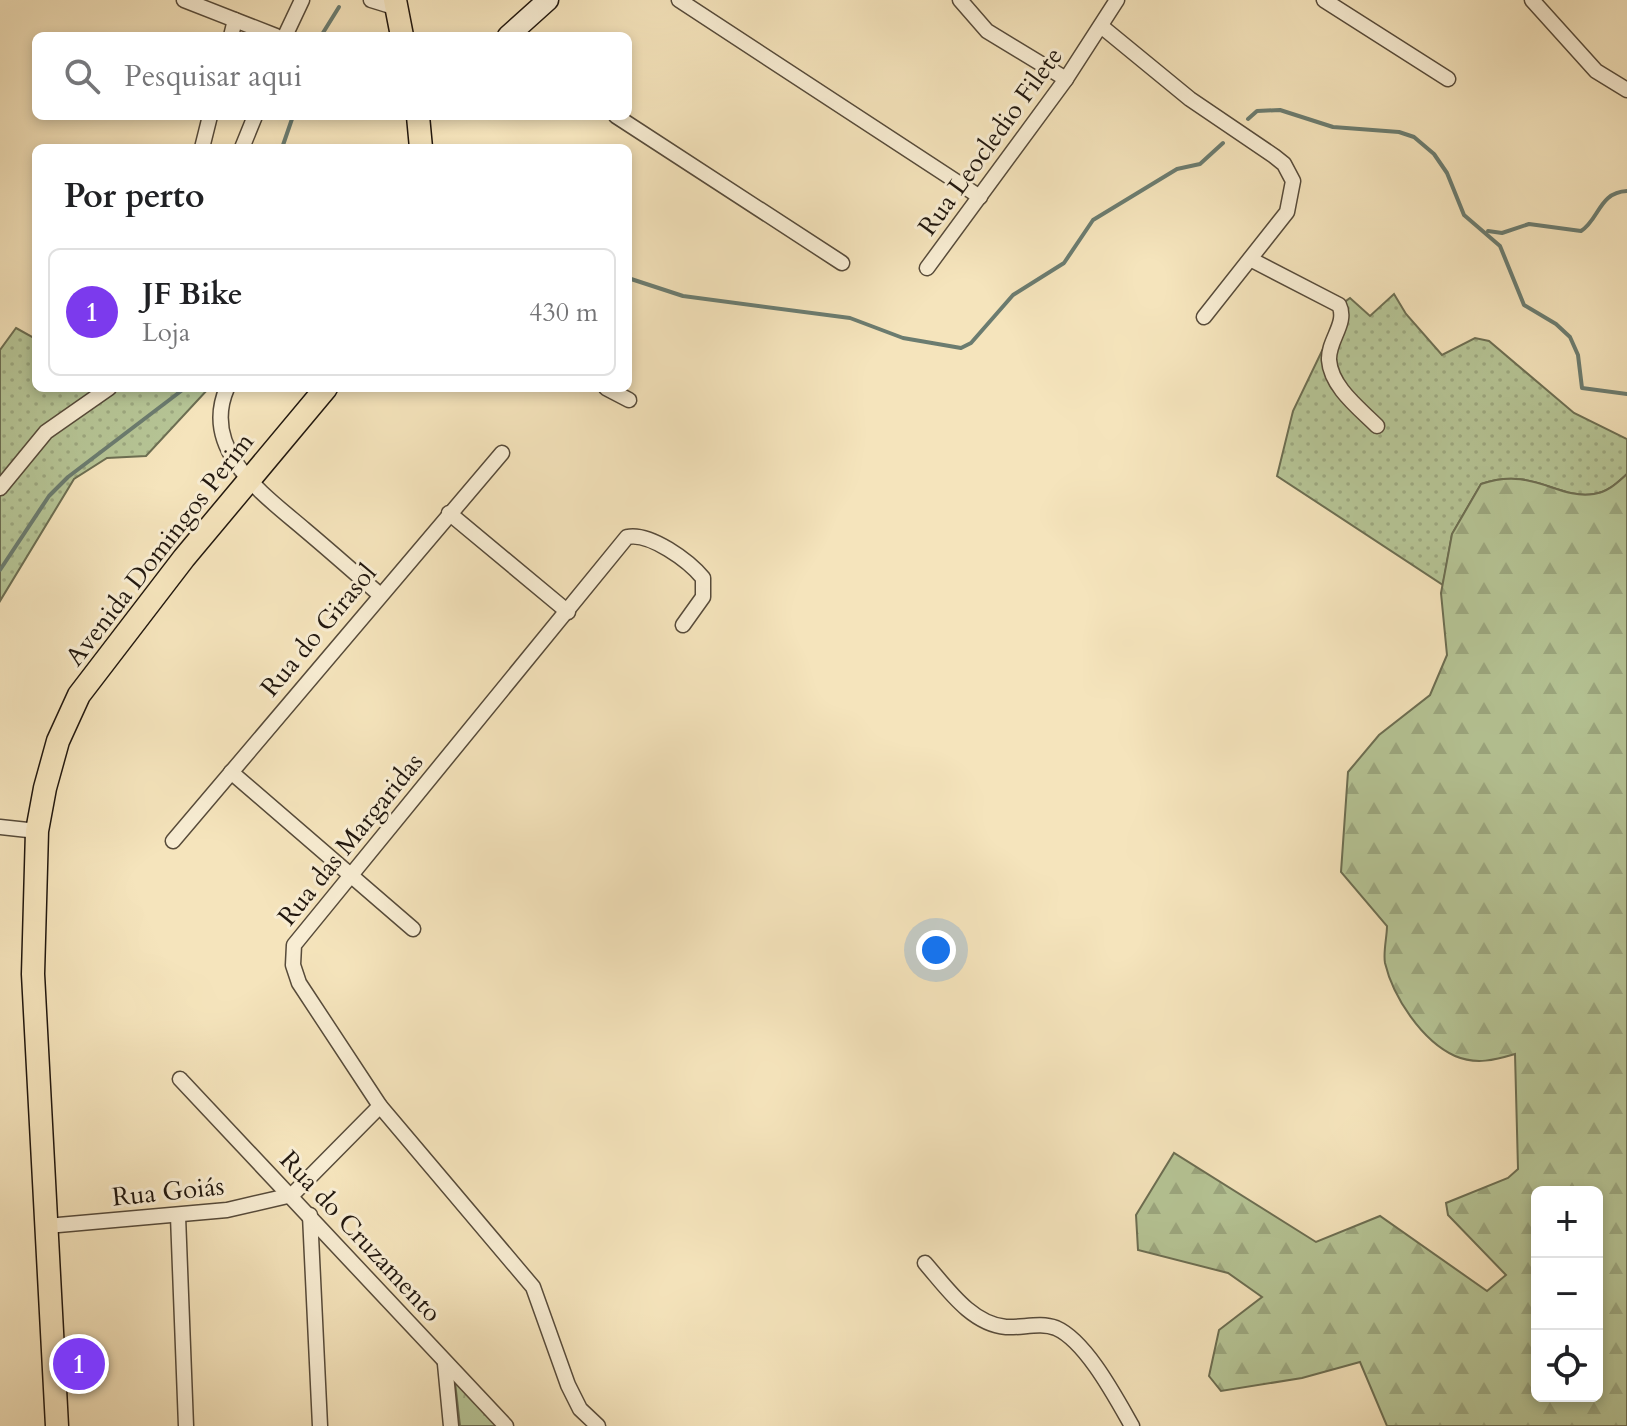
<!DOCTYPE html>
<html lang="pt">
<meta charset="utf-8">
<style>
body{margin:0;font-family:Cardo,serif;background:#f2f2f2;color:#202124}
.controls{position:absolute;right:24px;bottom:24px;display:grid;overflow:hidden;border-radius:12px;box-shadow:0 4px 12px #0003}
.controls button{width:72px;height:72px;display:grid;place-items:center;padding:0;border:0;border-bottom:2px solid #e0e0e0;background:#fff;color:#202124;font:40px sans-serif}
.you{position:absolute;left:936px;top:950px;width:28px;height:28px;margin:-20px;border:6px solid #fff;border-radius:50%;background:#1a73e8;box-shadow:0 0 0 12px #1a73e833}
.badge{display:grid;place-items:center;width:52px;height:52px;border-radius:50%;background:#7c3aed;color:#fff;font-size:26px;font-weight:700}
.pin{position:absolute;translate:-50% -50%;border:4px solid #fff;box-shadow:0 2px 8px #0006}
.list{margin:0;padding:0;list-style:none}
h2{display:flex;justify-content:space-between;align-items:center;height:104px;margin:0;padding:0 32px;font-size:34px}
h2 small{font-size:26px;font-weight:400;color:#757577}
.list li{display:grid;grid-template-columns:52px 1fr auto;gap:24px;align-items:center;box-sizing:border-box;height:128px;margin:0 16px 16px;padding:0 16px;border:2px solid #e0e0e0;border-radius:12px}
.list b{display:block;font-size:30px;white-space:nowrap}
.list p{margin:0;font-size:26px;white-space:nowrap;color:#757577}
.list em{font-size:26px;font-style:normal;color:#757577}
.icon{flex:none;width:44px;height:44px;fill:none;stroke:currentColor;stroke-width:2;stroke-linecap:round;stroke-linejoin:round}
.map{position:relative;flex:none;width:1627px;height:1426px;overflow:hidden}
.search{position:absolute;background:#fff;box-shadow:0 4px 12px #0003;left:32px;top:32px;width:600px;height:88px;display:flex;align-items:center;gap:20px;box-sizing:border-box;padding:0 28px;border-radius:12px;color:#757577;font-size:30px}
.panel{position:absolute;background:#fff;box-shadow:0 4px 12px #0003;left:32px;top:144px;width:600px;height:248px;border-radius:12px}
.map>svg:first-child{display:block}
.grass{fill:url(#grass-dots);stroke:#6c6e52;stroke-width:2}
.forest{fill:url(#forest-firs);stroke:#6c6e52;stroke-width:2;fill-rule:evenodd}
.park{fill:url(#park-crowns);stroke:#6c6e52;stroke-width:2}
.lines{fill:none;stroke-linecap:round;stroke-linejoin:round}
.stream{stroke:#6b7c70;stroke-width:4}
.street-casing{stroke:#574b3a;stroke-width:17}
.secondary-casing{stroke:#22180f;stroke-width:23}
.primary-casing{stroke:#22180f;stroke-width:25}
.street{stroke:#f8edd3;stroke-width:14}
.secondary{stroke:#f8edd3;stroke-width:20}
.primary{stroke:#f5e4bc;stroke-width:22}
.labels{text-anchor:middle;stroke-width:6;stroke-linejoin:round;paint-order:stroke}
.street-label{font-size:26px;fill:#22180f;stroke:#f8edd3}
</style>
<div class="map">
<svg width="1627" height="1426" viewBox="0 0 1627 1426">
<defs>
<pattern id="grass-dots" width="8" height="8" patternUnits="userSpaceOnUse" patternTransform="scale(2)"><rect width="8" height="8" fill="#b6c596"/><path d="M2 2h.1M6 6h.1" fill="none" stroke="#9ca880" stroke-width="1.8" stroke-linecap="round"/></pattern>
<pattern id="forest-firs" width="22" height="20" patternUnits="userSpaceOnUse" patternTransform="scale(2)"><rect width="22" height="20" fill="#b6c596"/><path d="M5 1l3.5 6h-7zM16 11l3.5 6h-7z" fill="#9ca880"/></pattern>
<pattern id="park-crowns" width="20" height="18" patternUnits="userSpaceOnUse" patternTransform="scale(2)"><rect width="20" height="18" fill="#b6c596"/><path d="M2 6a3 3 0 1 1 6 0M12 15a3 3 0 1 1 6 0" fill="none" stroke="#9ca880"/></pattern>
</defs>
<rect width="100%" height="100%" fill="#f5e4bc"/>
<filter id="stains"><feTurbulence type="fractalNoise" baseFrequency=".0025" numOctaves="4"/><feColorMatrix values="0 0 0 0 .2 0 0 0 0 .09 0 0 0 0 .02 0 0 0 .5 -.17"/></filter>
<radialGradient id="worn" r=".72"><stop offset=".6" stop-color="#630" stop-opacity="0"/><stop offset="1" stop-color="#630" stop-opacity=".3"/></radialGradient>
<g class="grass">
<path d="M1394,294L1406,314L1442,355L1475,338L1489,341L1574,413L1627,439V474C1617,483 1608,492 1594,494C1557,500 1533,466 1481,484L1452,534L1443,585L1277,476L1293,411L1346,301L1350,298L1370,316Z"/>
<path d="M16,328L36,339V388H209L146,456L107,458L74,479L0,601V350Z"/>
</g>
<path class="forest" d="M1627,474V1426H1387L1360,1362L1302,1378L1221,1391L1209,1376L1219,1330L1262,1297L1228,1273L1138,1250L1136,1215L1174,1153L1316,1242L1380,1216L1487,1291L1506,1275L1448,1215L1446,1203L1508,1178L1518,1169L1515,1054C1495,1060 1476,1065 1455,1056C1422,1041 1393,997 1385,963C1383,952 1387,937 1387,926L1341,872L1348,772L1379,735L1430,695L1447,655L1441,593L1452,534L1481,484C1533,466 1557,500 1594,494C1608,492 1617,483 1627,474ZM1537,1192H1597V1396H1537Z"/>
<path class="park" d="M455,1382L499,1426H460Z"/>
<g class="lines">
<g class="stream">
<path d="M321,36L339,7"/>
<path d="M1248,119L1257,111L1280,110L1333,127L1399,132L1414,137L1434,154L1447,173L1464,215L1500,246L1524,305L1556,324L1570,337L1578,355L1582,388L1627,394"/>
<path d="M282,148L293,116"/>
<path d="M1488,231L1502,233L1529,224L1581,231C1599,220 1599,192 1627,191"/>
<path d="M628,278L683,296L850,318L903,338L961,348L971,343L1013,295L1064,263L1093,220L1177,169L1200,164L1223,143"/>
<path d="M0,570L49,496L68,477L185,388"/>
</g>
<defs>
<g id="street">
<path d="M184,0L276,36"/>
<path d="M371,0L397,8"/>
<path d="M679,0L980,197"/>
<path d="M960,0L987,31L1066,79"/>
<path d="M1324,0L1448,79"/>
<path d="M1532,0L1596,71L1627,90"/>
<path d="M1101,26L1190,99L1274,156L1284,164L1293,181L1287,212L1204,317"/>
<path d="M231,36L235,20"/>
<path d="M285,36L302,0"/>
<path d="M616,116L842,263"/>
<path d="M202,148L210,116"/>
<path d="M242,148L255,116"/>
<path d="M1252,260L1339,305C1348,323 1328,340 1329,360C1331,387 1359,408 1377,426"/>
<path d="M927,268L1066,79L1117,0"/>
<path d="M227,388C200,450 263,494 304,529C329,550 354,572 379,594"/>
<path d="M606,388L629,400"/>
<path d="M0,488L46,432L109,388"/>
<path d="M449,513L568,612"/>
<path d="M231,772L413,929"/>
<path d="M0,827L37,831"/>
<path d="M173,841L502,453"/>
<path d="M180,1079L506,1426"/>
<path d="M310,1215L320,1426"/>
<path d="M178,1216L186,1426"/>
<path d="M47,1226L227,1210L292,1195L380,1106"/>
<path d="M925,1263C947,1288 971,1324 1006,1327C1023,1328 1040,1322 1056,1328C1086,1341 1116,1398 1132,1426"/>
<path d="M445,1364L451,1426"/>
<path d="M598,1426L580,1409L568,1385L533,1287L380,1106L299,983L293,965L294,945L627,537C650,532 689,561 703,578V597L683,625"/>
</g>
<path id="secondary" d="M508,36L548,0"/>
<g id="primary">
<path d="M395,0L402,36"/>
<path d="M418,116L421,148"/>
<path d="M57,1426L33,974L37,831L45,788L58,741L79,695L184,558L326,388"/>
</g>
</defs>
<use href="#street" class="street-casing"/>
<use href="#secondary" class="secondary-casing"/>
<use href="#primary" class="primary-casing"/>
<use href="#street" class="street"/>
<use href="#secondary" class="secondary"/>
<use href="#primary" class="primary"/>
</g>
<g class="labels">
<g class="street-label">
<text transform="translate(990 141) rotate(-54)" y="9">Rua Leocledio Filete</text>
<text transform="translate(159 549) rotate(-52)" y="9">Avenida Domingos Perim</text>
<text transform="translate(318 630) rotate(-50)" y="9">Rua do Girasol</text>
<text transform="translate(350 839) rotate(-51)" y="9">Rua das Margaridas</text>
<text transform="translate(168 1191) rotate(-6)" y="9">Rua Goiás</text>
<text transform="translate(361 1236) rotate(47)" y="9">Rua do Cruzamento</text>
</g>
</g>
<rect width="100%" height="100%" filter="url(#stains)"/>
<rect width="100%" height="100%" fill="url(#worn)"/>
</svg>
<div class="controls">
<button>+</button>
<button>−</button>
<button><svg class="icon" aria-label="locate" viewBox="0 0 24 24"><circle cx="12" cy="12" r="6"/><path d="M12 2v4M12 18v4M2 12h4M18 12h4"/></svg></button>
</div>
<div class="you"></div>
<div class="pin badge" style="left:79px;top:1364px">1</div>
<div class="search"><svg class="icon" aria-label="search" viewBox="0 0 24 24"><circle cx="10" cy="10" r="6"/><path d="M15 15l6 6"/></svg>Pesquisar aqui</div>
<section class="panel">
<h2>Por perto<small></small></h2>
<ul class="list">
<li><span class="badge">1</span><div><b>JF Bike</b><p>Loja</p></div><em>430 m</em></li>
</ul>
</section>
</div>
